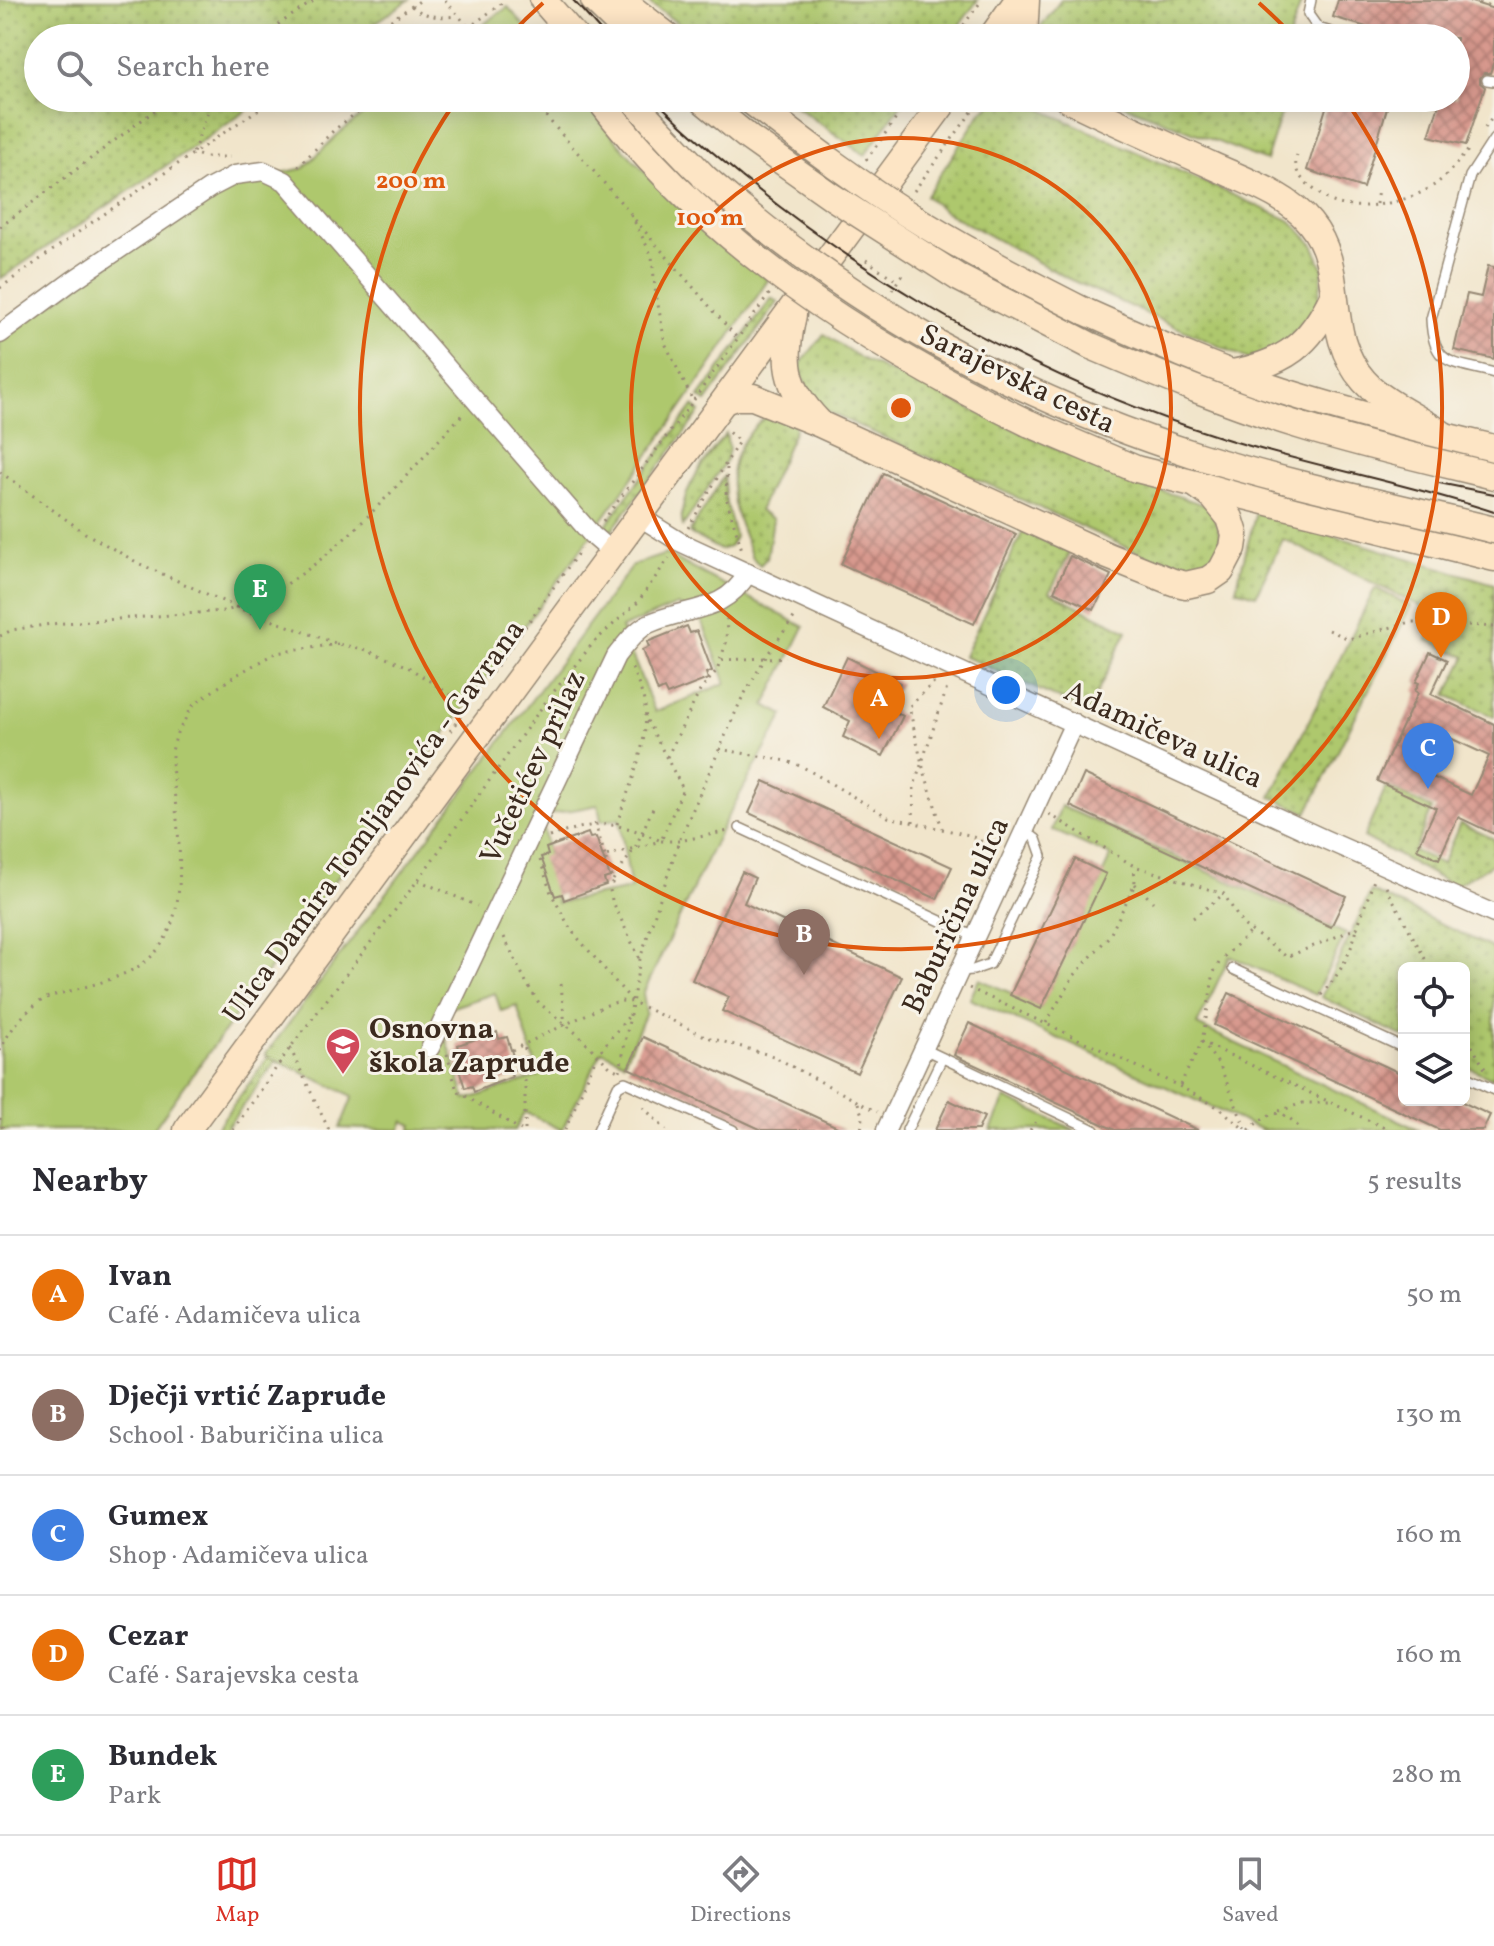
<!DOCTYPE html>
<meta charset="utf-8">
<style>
body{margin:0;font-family:Vollkorn,serif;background:#f7f7f7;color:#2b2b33}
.controls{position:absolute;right:24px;bottom:24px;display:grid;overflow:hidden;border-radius:12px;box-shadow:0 4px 20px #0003}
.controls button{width:72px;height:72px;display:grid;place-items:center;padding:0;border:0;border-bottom:2px solid #e1e1e2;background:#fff;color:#2b2b33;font:40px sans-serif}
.you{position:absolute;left:1006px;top:690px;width:28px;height:28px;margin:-20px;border:6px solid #fff;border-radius:50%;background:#1a73e8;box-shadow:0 0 0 12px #1a73e833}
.badge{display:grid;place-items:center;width:52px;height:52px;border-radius:50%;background:#d93025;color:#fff;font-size:26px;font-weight:700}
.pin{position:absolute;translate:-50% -66px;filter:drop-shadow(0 2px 4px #0008)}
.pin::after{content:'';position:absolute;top:42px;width:28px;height:24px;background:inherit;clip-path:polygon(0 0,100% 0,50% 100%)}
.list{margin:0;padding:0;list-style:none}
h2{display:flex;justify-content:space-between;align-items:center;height:104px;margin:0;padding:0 32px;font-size:34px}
h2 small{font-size:26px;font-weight:400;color:#7c7c81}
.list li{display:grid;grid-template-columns:52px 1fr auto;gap:24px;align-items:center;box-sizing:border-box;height:120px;padding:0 32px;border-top:2px solid #e1e1e2}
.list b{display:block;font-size:30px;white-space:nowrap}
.list p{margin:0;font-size:26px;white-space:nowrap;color:#7c7c81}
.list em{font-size:26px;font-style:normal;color:#7c7c81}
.icon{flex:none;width:44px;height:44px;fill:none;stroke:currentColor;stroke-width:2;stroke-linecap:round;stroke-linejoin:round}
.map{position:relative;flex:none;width:1494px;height:1130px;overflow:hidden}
.search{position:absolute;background:#fff;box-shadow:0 4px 20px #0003;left:24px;right:24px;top:24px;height:88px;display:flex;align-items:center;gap:20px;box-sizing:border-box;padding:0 28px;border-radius:44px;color:#7c7c81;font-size:30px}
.sheet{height:704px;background:#fff}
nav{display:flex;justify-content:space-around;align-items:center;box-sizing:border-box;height:112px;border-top:2px solid #e1e1e2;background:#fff;font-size:22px;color:#7c7c81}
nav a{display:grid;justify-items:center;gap:4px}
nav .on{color:#d93025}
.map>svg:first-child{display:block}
.grass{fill:url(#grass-dots);stroke:#747946;stroke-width:2}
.park{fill:#aec86d;stroke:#747946;stroke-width:2;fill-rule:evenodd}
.building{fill:url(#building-cross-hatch);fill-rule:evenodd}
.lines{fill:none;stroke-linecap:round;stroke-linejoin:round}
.lane-casing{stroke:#968874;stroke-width:12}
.street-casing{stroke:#968874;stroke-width:21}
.secondary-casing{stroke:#968874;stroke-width:29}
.path{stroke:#968874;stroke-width:3;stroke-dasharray:2 6;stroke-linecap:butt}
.lane{stroke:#fff;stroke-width:9}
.street{stroke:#fff;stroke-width:18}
.secondary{stroke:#fde5c5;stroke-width:26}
.tram{stroke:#3b2a1e;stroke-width:2}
.secondary-bridge-casing{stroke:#968874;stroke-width:29;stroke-linecap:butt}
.secondary-bridge{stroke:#fde5c5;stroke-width:26}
.ring{fill:none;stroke:#df570d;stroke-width:4}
.labels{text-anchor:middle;stroke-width:6;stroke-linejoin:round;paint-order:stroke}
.street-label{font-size:30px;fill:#3b2a1e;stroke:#f7f3e8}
.poi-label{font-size:30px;font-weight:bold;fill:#3b2a1e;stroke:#f7f3e8;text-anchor:start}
.centre{fill:#df570d;stroke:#f7f3e8;stroke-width:4}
.ring-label{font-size:24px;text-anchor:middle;font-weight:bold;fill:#df570d;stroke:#f7f3e8;stroke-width:6;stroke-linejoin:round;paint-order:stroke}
</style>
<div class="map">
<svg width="1494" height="1130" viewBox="0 0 1494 1130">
<defs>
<pattern id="grass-dots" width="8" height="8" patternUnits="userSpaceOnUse" patternTransform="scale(2)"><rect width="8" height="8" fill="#aec86d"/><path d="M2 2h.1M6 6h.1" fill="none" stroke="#8fa359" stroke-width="1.8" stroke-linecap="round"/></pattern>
<pattern id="building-cross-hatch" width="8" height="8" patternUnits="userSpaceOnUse" patternTransform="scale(2)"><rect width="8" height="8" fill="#d8998e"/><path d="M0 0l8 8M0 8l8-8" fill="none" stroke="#b07d73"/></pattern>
</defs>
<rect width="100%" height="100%" fill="#f7f3e8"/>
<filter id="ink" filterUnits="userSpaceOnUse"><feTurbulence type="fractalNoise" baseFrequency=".0125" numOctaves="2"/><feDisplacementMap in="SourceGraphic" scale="16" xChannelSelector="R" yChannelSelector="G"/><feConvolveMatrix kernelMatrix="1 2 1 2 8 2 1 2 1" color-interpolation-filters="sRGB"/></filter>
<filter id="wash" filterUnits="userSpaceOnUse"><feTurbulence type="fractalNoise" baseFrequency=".006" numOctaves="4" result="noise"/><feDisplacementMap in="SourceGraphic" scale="32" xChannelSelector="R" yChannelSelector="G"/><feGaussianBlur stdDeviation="1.8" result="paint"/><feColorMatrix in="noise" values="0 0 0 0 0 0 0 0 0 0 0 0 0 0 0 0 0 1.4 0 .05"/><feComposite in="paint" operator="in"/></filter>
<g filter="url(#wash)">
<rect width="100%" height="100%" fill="#f1e5cb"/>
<g class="grass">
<path d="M0,0H409L353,38H38V98H265L0,279Z"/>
<path d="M645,0H978L950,38H699Z"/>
<path d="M1061,0H1302L1289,38H1042L1040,28Z"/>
<path d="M784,98H906L865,155Z"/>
<path d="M999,98H1016L1291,221L1313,244L1323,268L1318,304L1282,349L1250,360L1069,279L944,211L926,196L982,111Z"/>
<path d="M1106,98H1286L1266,161Z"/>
<path d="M772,298L778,302L706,402L699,397Z"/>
<path d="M824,334L862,359L1116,476L1208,506C1229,542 1223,569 1177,570L817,407L798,367Z"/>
<path d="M693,406L700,412L612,530L603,529Z"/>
<path d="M766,417L784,419L795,424V429L759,511L773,519L767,558L760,565C751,559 749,549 745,538C731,504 723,466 748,435C754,428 758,421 766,417Z"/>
<path d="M726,434L729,450L725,462L683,526C675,498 708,454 726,434Z"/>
<path d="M724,476L725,497L735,537L729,547L720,550L689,533Z"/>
<path d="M1256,512L1494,584V717L1447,695L1466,657L1427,640L1439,615L1283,539L1256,595L1236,589Z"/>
<path d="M1023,531L1070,552L1050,592L1127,631L1088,712L964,656Z"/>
<path d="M1375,588L1411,606L1307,813L1271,797Z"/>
<path d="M1386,787L1432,809L1414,851L1442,864L1460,823L1494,839V863L1454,886L1364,837Z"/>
<path d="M1371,891L1494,949V1079L1464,1065V968H1404V1037L1321,997Z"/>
<path d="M389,892L397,899L225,1130H215Z"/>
</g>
<g class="park">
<path d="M508,7L535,38H464Z"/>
<path d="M383,98H585C633,172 701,224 768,280C576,572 355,845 153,1130H0V340L191,207L236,183L304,168L336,136Z"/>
<path d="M666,554L804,627L765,705L784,715L724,823L643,994L646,1013L624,1062L602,1051L562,1130L524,1112L515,1130H411L413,1125L404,1121L400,1130L340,1128L353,1096L265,1055L633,565ZM677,605L700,616L726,683L655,712L621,628ZM598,805L601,821L619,819L631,889L557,903L541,816ZM495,993L501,1011L517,1006L539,1076L466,1100L438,1012Z"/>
<path d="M1061,806L1346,934L1315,995L1230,956L1197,1025L1419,1130H1262L970,999L979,979L1039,1005L1111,856L1052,830Z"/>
<path d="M1005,1098L1075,1130H991Z"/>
</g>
<g id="blocks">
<g class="building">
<path d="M1338,0H1465L1494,9V61L1490,73H1484L1480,78V83L1485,87L1466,145L1429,136L1441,98H1456V38H1403L1333,17Z"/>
<path d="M1329,98H1390L1363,188L1307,170Z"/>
<path d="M1488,266L1494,267V359L1454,350L1467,294L1481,297Z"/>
<path d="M883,473L1016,534L974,624L841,564Z"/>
<path d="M1070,556L1111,575L1094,610L1054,591Z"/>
<path d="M687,626L690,633L697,631L712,671L706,673L708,679L667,695L664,689L658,692L642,650L649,647L647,642Z"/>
<path d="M1430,652L1447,660L1431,694L1494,724V834L1458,817L1439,859L1417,849L1436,808L1377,781L1418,693L1415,691L1419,683L1416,682ZM1431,729L1489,756L1471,795L1413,768Z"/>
<path d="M847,657L900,683L888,708L903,716L883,756L843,737L850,721L823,707Z"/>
<path d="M1084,774L1346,896L1331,927L1070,806Z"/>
<path d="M764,781L952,867L937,899L749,813Z"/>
<path d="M588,833L590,838L596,837L610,877L604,879L606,885L564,900L562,894L555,896L541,857L548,855L546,848Z"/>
<path d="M1075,859L1106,874L1041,1009L1010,995Z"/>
<path d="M742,872L755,878L744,903L902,977L857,1073L722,1011L729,997L692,980Z"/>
<path d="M1229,993L1404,1075V1100H1458L1490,1115L1483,1130H1440L1214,1025Z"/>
<path d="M969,1023L1198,1130H1115L960,1058L954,1055Z"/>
<path d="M497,1032L499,1039L507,1037L517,1069L510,1071L512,1077L474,1092L472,1086L465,1088L454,1053L460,1052L458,1045Z"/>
<path d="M643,1037L844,1130H762L628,1068Z"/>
<path d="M949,1100L984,1117L978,1130H935Z"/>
</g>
</g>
</g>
<g filter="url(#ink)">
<use href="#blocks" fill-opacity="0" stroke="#968874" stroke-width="2"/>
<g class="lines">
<defs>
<g id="lane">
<path d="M1311,0L1308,14L1318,28L1350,38"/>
<path d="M1487,80L1494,81"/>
<path d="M1494,139L1470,176L1431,319C1433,368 1453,361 1494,373"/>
<path d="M740,828L975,937"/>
<path d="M1233,969L1404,1048"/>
<path d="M959,971L973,970L990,964L1042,856L1036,839L1024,830"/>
<path d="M924,1049L1094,1130"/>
<path d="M1464,1076L1494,1090"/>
<path d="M598,1130L618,1086L625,1082L733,1130"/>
<path d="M907,1130L942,1058"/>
</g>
<g id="street">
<path d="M0,334L72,281L210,188L235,175L264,171L285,181L592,535L613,553"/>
<path d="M640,517L680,542L1324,839L1494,914"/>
<path d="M430,1048L616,656C625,645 635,631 648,624C687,606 723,615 748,573"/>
<path d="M886,1130L1074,723"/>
</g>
<g id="secondary">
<path d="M543,0L576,38"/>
<path d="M594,0L633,38"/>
<path d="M621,0L670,38"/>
<path d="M991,38L1018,0"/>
<path d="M1024,38L1026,0"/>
<path d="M629,98L705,178"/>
<path d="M700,98L749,138L834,198"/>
<path d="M1066,98C1114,122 1163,143 1211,165C1243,180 1287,194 1310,223C1349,270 1320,331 1364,381C1386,405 1419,417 1445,436"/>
<path d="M1084,311C1149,340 1214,369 1282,391C1352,413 1423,431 1494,448"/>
<path d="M793,315C783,360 784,386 818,421"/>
<path d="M1091,346C1159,375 1227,403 1298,425C1362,445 1428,460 1494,476"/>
<path d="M1232,373C1285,363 1310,345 1333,296"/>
<path d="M727,400L736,397H753L820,424L1108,556L1173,582L1186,585L1208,580L1221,571L1233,548L1235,534L1230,518L1213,497L1198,486"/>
<path d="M1028,423L1136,469L1494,558"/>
<path d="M187,1130C438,784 696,444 947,98"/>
</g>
</defs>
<use href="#lane" class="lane-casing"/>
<use href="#street" class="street-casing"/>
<use href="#secondary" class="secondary-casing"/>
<g class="path">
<path d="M445,0L478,38"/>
<path d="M1471,0L1494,7"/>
<path d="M412,6C424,17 442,18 457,16"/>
<path d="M258,38L315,0"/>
<path d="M364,38L421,0"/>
<path d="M455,38L506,0"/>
<path d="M954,38L982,0"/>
<path d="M213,98L193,153L204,157H230"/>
<path d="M530,98L631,214"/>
<path d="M1485,128L1494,115"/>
<path d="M1297,155C1293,170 1299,177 1310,186C1318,193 1326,200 1336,203C1363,212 1414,201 1437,183C1450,173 1460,159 1471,147"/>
<path d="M866,160L911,98"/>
<path d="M298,167L334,130L376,98"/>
<path d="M914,191L982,98"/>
<path d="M1376,204L1378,189"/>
<path d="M631,215L652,256L655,288L665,343L693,401L770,293"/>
<path d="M635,220L737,338"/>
<path d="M0,227L171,98"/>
<path d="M866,260L897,281"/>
<path d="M0,288L94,221L275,98"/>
<path d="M892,290L905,270"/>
<path d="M727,468L726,497L742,550"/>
<path d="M0,472L85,533L140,564L238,608L338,644L364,649L408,667L468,706"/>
<path d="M603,521L693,401L694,402"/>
<path d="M688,528L739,441L727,431"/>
<path d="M1329,630L1349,639L1410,622H1432"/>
<path d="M1428,633L1432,622L1494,627"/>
<path d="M0,636L12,630L51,624L224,611C312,594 403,477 463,414"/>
<path d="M722,660L786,657"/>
<path d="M934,682L909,707L922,764L942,828"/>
<path d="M450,731L581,549"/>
<path d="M719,749L787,761L803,767L888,817L969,835L995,848"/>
<path d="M667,757L700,691L717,670L726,643L727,616"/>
<path d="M1049,814L1134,866L1224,894L1242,924L1287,957L1357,928L1374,880"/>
<path d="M913,822L914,786L947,688"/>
<path d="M595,823L605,856"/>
<path d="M617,824C628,788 652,739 644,701C641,689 635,677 631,666"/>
<path d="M549,837C597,821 613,819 661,841L683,789L644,715"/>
<path d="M540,860L551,893L571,930L633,1002"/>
<path d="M418,880L477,906"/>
<path d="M613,880L635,848L653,808"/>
<path d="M1135,884L1153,902"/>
<path d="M1386,887L1430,968"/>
<path d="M1193,918L1224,894"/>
<path d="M504,937L527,984L539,1003L576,1033L610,1067L618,1071"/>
<path d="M1224,957L1250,932"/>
<path d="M639,958L612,900L610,890L613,880L605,856L661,841H679L729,831"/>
<path d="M1219,963L1214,972L1202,1042L1389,1130"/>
<path d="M561,984L565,1026"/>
<path d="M969,988L1179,1086L1221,1109L1245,1130"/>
<path d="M1321,995C1339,975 1351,954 1357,928"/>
<path d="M1046,1023L1073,977L1110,935L1135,884L1134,866"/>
<path d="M1464,1032L1485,1069"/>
<path d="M290,1048L329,1130"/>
<path d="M512,1050L604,1006L620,1001L633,1002L707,1037L773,1056L877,1112"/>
<path d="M0,1051C9,1030 26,1009 46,998C73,989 103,984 128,972C208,936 171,818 172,751L177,733L194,704L233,677L275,653L338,644"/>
<path d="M447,1054L457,1091L521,1130"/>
<path d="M620,1071L640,959L679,841L741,700L767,655L795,616"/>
<path d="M1180,1085L1202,1042L1220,1066L1246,1130"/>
<path d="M858,1103L863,1118L861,1130"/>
<path d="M643,1107L666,1130"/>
<path d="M1279,1111L1303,1103H1330"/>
<path d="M0,1118L3,1130"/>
<path d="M233,1130L290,1048L418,880L547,700L594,642L638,602L669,558"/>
<path d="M525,1130V1044"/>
<path d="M565,1130L597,1055L628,1017"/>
<path d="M1030,1130L1039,1117"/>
<path d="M1249,1130C1271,1110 1281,1106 1301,1130"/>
</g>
<use href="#lane" class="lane"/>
<use href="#street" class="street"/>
<use href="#secondary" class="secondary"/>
<g class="tram">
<path d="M573,0L607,38"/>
<path d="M653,98C812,251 1009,370 1220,437C1310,466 1404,482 1494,512"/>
<path d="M1439,483L1494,494"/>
</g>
<defs>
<g id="secondary-bridge">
<path d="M598,98C708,244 865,344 1028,423"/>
<path d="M747,98C805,143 864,188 927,226C978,257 1031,284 1084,311"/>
<path d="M705,178C852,307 1013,397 1199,456C1295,486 1396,506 1494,530"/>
<path d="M834,198L959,278L1091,346"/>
</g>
</defs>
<use href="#secondary-bridge" class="secondary-bridge-casing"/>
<use href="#secondary-bridge" class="secondary-bridge"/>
</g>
</g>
<g class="ring">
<circle cx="901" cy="408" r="270"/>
<path d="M509 36A541 541 0 0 1 543 3M1259 3A541 541 0 0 1 1293 36M1347 102A541 541 0 1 1 455 102"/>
</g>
<defs>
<symbol id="school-pin" viewBox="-11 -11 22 30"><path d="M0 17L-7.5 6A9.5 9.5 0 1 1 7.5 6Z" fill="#d1495b" stroke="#f7f3e8"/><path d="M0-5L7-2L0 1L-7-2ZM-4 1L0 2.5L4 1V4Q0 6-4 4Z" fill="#fff"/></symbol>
</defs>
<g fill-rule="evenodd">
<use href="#school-pin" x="323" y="1025" width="40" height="54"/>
</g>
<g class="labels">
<g class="street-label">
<text transform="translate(1018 378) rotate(26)" y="10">Sarajevska cesta</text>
<text transform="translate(1164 734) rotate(25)" y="10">Adamičeva ulica</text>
<text transform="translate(532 767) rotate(-65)" y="10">Vučetićev prilaz</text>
<text transform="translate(373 821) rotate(-54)" y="10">Ulica Damira Tomljanovića - Gavrana</text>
<text transform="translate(955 915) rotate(-65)" y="10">Baburičina ulica</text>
</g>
<g class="poi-label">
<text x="369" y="1038">Osnovna<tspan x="369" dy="34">škola Zapruđe</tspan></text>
</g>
</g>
<circle cx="901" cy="408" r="12" class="centre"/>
<g class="ring-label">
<text x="411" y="188">200 m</text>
<text x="710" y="225">100 m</text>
</g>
</svg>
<div class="controls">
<button><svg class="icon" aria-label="locate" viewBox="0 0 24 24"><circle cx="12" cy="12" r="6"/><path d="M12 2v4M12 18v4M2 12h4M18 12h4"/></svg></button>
<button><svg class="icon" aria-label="layers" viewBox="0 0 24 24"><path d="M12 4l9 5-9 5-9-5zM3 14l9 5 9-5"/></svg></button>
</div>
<div class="you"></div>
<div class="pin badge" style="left:879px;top:739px;background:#e8710a">A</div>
<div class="pin badge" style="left:804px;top:975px;background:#8d6e63">B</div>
<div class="pin badge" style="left:1428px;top:789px;background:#3f7fe0">C</div>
<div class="pin badge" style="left:1441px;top:658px;background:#e8710a">D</div>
<div class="pin badge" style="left:260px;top:630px;background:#2e9e5b">E</div>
<div class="search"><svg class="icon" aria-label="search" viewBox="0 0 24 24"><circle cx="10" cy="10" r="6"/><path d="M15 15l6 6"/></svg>Search here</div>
</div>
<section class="sheet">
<h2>Nearby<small>5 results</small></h2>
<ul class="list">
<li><span class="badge" style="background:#e8710a">A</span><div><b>Ivan</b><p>Café · Adamičeva ulica</p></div><em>50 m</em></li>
<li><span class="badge" style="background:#8d6e63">B</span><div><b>Dječji vrtić Zapruđe</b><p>School · Baburičina ulica</p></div><em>130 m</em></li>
<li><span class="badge" style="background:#3f7fe0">C</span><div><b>Gumex</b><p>Shop · Adamičeva ulica</p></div><em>160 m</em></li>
<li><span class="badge" style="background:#e8710a">D</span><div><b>Cezar</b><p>Café · Sarajevska cesta</p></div><em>160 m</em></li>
<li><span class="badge" style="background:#2e9e5b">E</span><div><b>Bundek</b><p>Park</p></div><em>280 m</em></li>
</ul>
</section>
<nav>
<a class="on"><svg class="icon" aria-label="map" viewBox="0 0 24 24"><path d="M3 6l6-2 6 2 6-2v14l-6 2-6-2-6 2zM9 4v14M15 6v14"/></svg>Map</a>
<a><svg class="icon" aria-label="directions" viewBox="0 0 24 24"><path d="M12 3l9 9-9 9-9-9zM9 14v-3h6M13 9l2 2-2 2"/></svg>Directions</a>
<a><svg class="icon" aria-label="saved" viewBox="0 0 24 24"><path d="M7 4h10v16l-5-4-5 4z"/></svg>Saved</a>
</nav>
